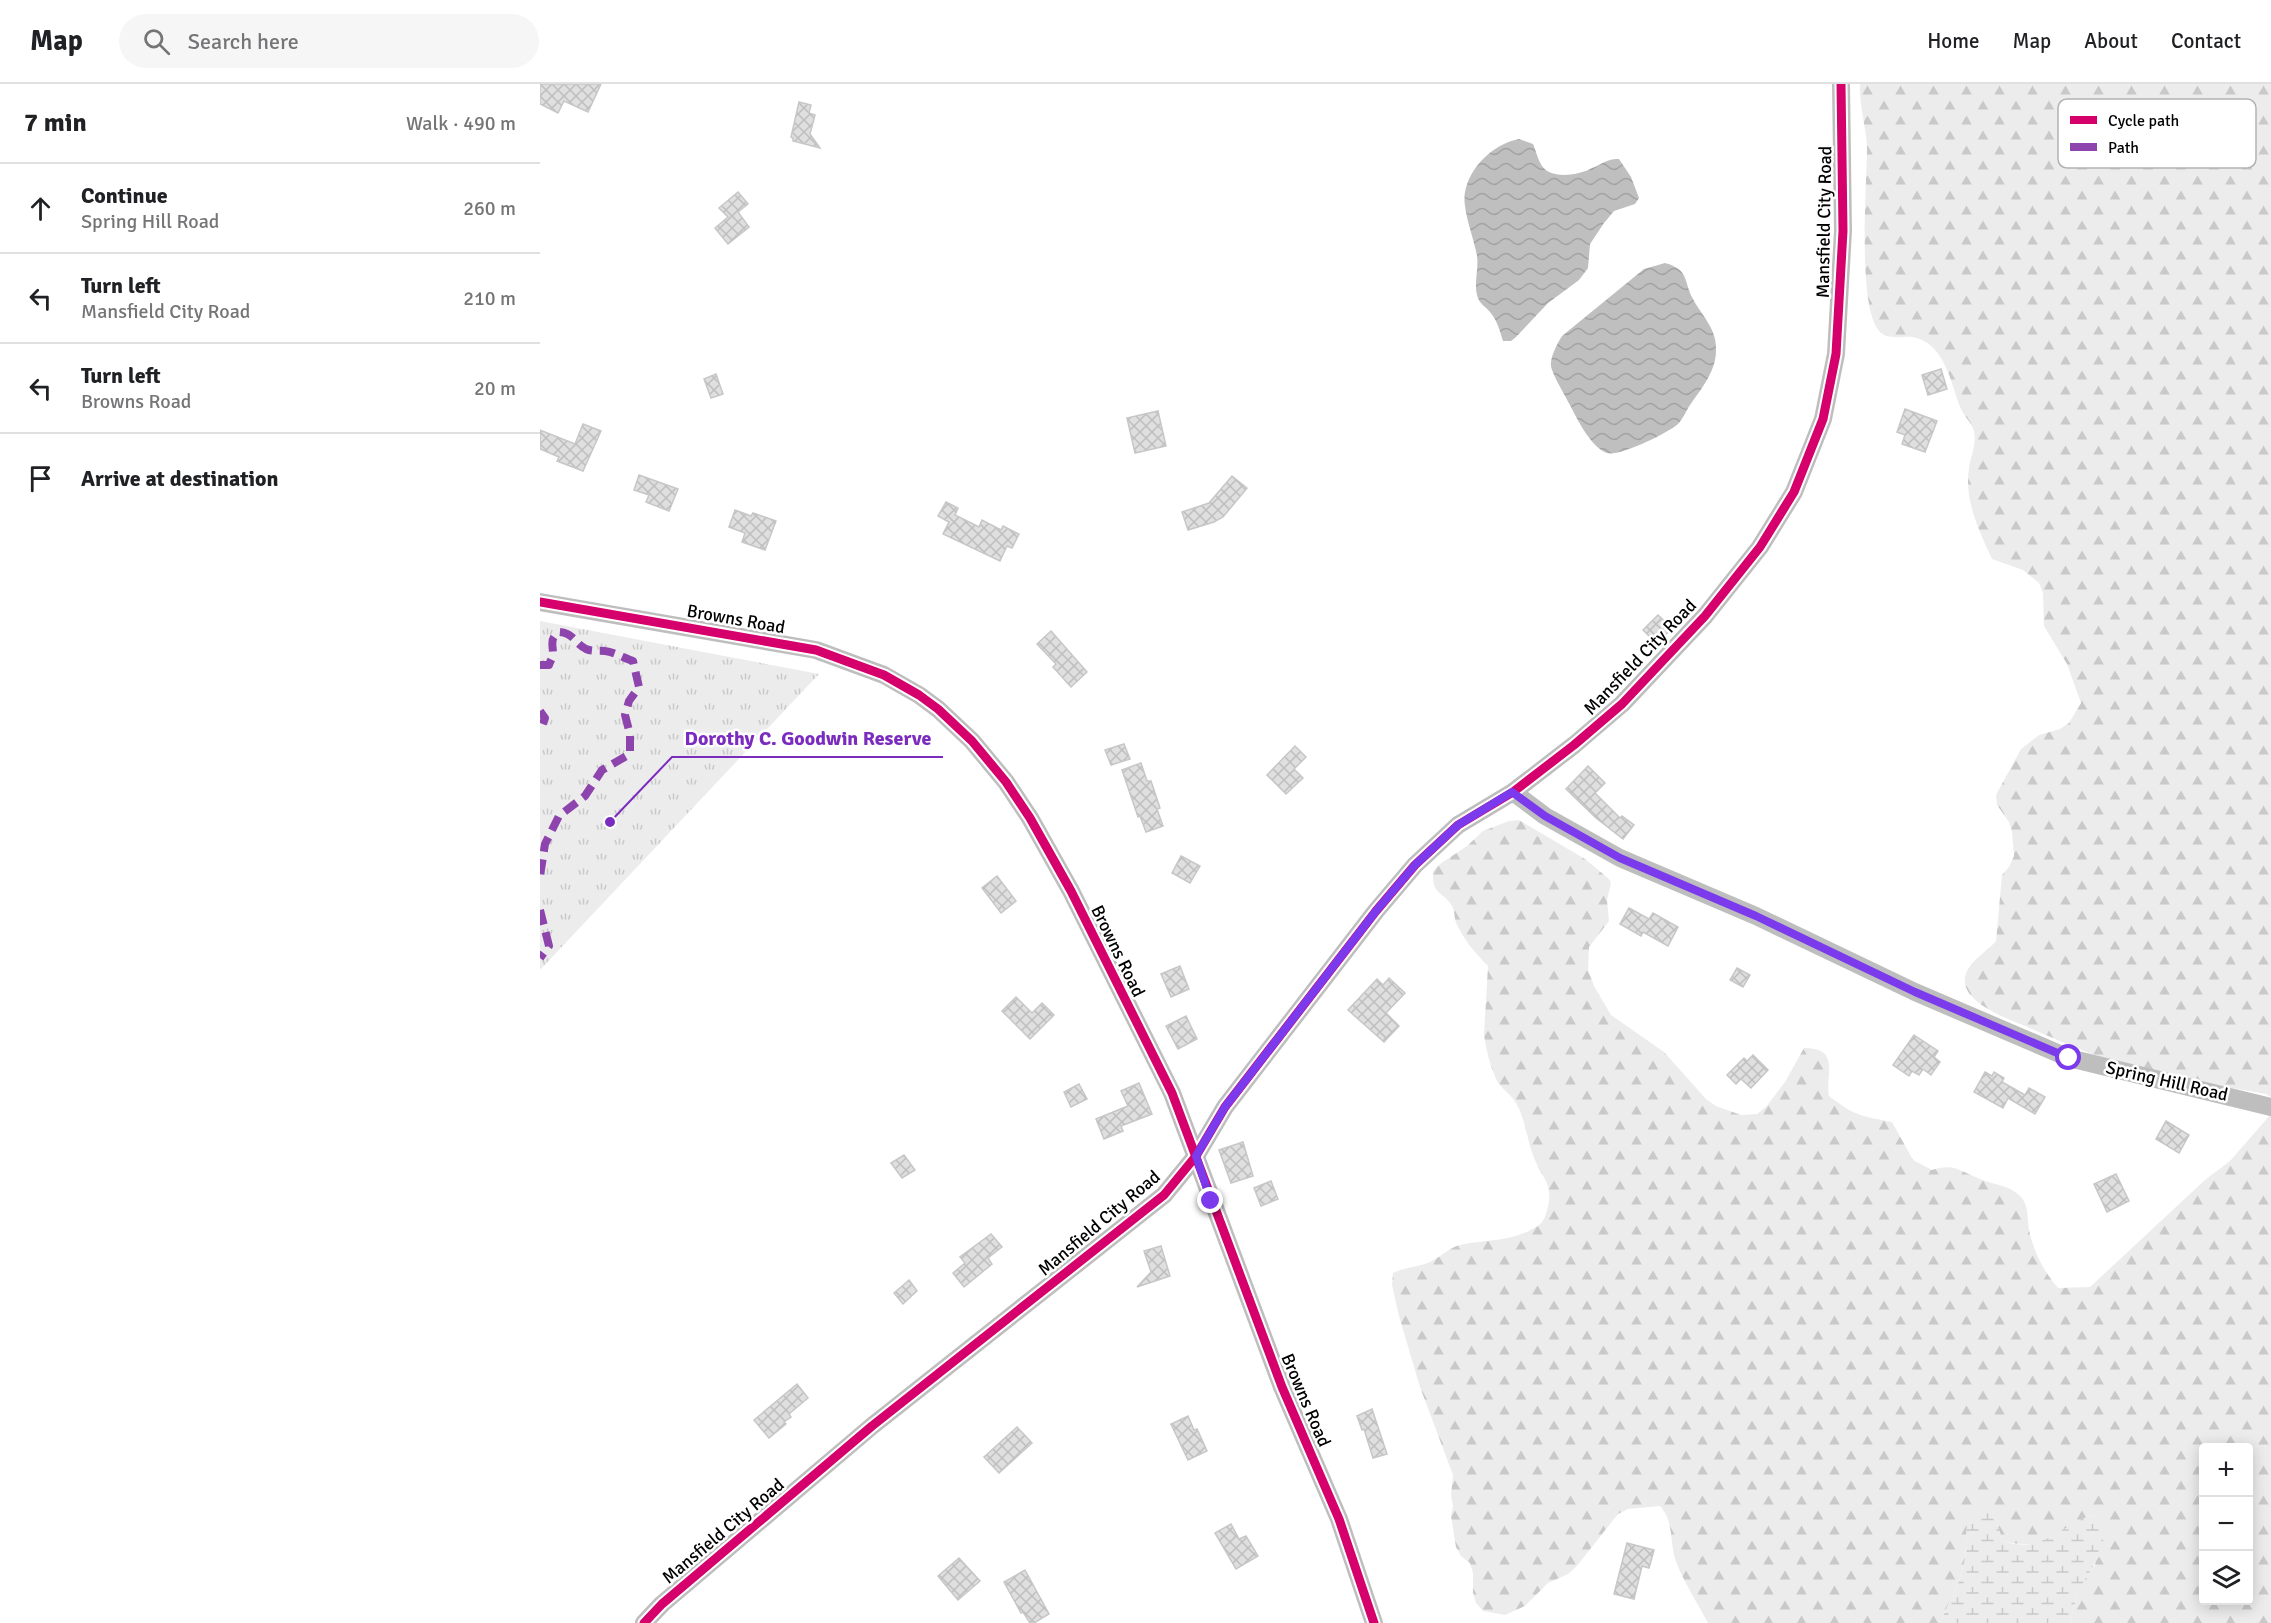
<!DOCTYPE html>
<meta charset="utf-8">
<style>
body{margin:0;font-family:Signika,sans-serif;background:#f6f6f6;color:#202124}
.controls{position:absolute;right:18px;bottom:18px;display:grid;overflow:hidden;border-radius:6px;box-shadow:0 3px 15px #0003}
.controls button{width:54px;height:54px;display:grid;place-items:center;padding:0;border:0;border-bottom:2px solid #e0e0e0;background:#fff;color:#202124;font:30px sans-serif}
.stop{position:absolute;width:18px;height:18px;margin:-14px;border:4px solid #7c3aed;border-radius:50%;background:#fff}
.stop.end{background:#7c3aed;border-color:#fff;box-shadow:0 2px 6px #0008}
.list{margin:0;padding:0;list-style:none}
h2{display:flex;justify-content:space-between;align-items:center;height:78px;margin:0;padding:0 24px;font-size:26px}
h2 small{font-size:20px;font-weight:400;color:#757577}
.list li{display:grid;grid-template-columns:39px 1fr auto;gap:18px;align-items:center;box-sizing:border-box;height:90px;padding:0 24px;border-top:2px solid #e0e0e0}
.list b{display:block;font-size:22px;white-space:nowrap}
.list p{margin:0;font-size:20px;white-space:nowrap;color:#757577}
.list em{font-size:20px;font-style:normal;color:#757577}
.icon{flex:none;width:33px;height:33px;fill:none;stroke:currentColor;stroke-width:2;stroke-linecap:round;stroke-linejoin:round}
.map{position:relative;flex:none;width:1731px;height:1539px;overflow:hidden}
header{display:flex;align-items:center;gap:36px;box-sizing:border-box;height:84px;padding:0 30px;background:#fff;border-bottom:2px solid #e0e0e0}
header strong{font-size:28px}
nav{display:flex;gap:33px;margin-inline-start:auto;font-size:21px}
.search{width:420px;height:54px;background:#f6f6f6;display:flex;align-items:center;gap:15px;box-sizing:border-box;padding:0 21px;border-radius:33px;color:#757577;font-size:22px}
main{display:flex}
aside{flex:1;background:#fff}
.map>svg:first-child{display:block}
.forest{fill:url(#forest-firs);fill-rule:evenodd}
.wetland{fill:url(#wetland-marsh)}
.park{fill:url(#park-tufts)}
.water{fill:url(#water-waves)}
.building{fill:url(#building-cross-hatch);stroke:#c7c7c7;stroke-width:1.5}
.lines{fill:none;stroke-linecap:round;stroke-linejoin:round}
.minor{stroke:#bebebe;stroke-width:18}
.quiet{stroke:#8e44ad;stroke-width:8;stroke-dasharray:15 8;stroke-linecap:butt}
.cycleway-casing{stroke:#fff;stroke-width:13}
.cycleway{stroke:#d6006c;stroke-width:9}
.route{stroke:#7c3aed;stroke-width:8}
.labels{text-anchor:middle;stroke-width:5;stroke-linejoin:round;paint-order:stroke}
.street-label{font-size:18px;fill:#000;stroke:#fff}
.key{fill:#fff;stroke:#b2b2b2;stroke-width:1.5}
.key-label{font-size:16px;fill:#000}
.leader{fill:none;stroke:#7b2cbf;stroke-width:2}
.callout-dot{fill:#7b2cbf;stroke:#fff;stroke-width:2}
.callout-label{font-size:20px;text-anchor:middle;font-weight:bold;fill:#7b2cbf;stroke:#fff;stroke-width:5;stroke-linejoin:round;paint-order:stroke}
</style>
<header>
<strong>Map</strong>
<div class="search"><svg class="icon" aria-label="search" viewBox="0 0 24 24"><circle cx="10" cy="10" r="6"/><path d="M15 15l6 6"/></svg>Search here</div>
<nav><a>Home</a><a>Map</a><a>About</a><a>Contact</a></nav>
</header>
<main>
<aside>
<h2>7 min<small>Walk · 490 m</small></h2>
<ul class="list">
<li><svg class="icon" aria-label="ahead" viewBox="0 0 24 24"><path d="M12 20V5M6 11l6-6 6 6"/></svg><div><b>Continue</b><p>Spring Hill Road</p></div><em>260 m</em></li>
<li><svg class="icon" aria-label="left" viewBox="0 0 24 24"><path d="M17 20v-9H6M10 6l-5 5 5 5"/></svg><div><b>Turn left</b><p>Mansfield City Road</p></div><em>210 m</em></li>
<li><svg class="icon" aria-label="left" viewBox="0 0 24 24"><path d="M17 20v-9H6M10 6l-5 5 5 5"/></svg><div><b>Turn left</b><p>Browns Road</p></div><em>20 m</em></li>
<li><svg class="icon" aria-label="arrive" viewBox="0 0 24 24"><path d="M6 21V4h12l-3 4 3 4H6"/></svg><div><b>Arrive at destination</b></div></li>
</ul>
</aside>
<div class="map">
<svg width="1731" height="1539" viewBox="0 0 1731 1539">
<defs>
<pattern id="forest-firs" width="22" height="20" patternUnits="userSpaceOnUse" patternTransform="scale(1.5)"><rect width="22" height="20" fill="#ececec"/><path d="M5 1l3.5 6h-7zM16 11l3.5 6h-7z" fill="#c9c9c9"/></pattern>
<pattern id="wetland-marsh" width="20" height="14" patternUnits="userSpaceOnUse" patternTransform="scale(1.5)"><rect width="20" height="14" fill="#ececec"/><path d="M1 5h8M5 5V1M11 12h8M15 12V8" fill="none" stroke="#c9c9c9"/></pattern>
<pattern id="park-tufts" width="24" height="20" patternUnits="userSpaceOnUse" patternTransform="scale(1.5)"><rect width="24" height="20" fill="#ececec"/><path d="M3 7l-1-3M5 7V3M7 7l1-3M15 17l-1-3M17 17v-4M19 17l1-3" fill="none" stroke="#c9c9c9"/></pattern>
<pattern id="water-waves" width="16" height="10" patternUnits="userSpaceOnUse" patternTransform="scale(1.5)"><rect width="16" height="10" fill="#bfbfbf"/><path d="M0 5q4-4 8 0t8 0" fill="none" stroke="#a2a2a2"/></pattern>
<pattern id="building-cross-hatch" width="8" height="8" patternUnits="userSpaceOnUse" patternTransform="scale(1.5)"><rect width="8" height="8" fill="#dfdfdf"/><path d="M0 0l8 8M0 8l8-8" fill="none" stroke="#bebebe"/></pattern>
</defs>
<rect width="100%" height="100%" fill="#fff"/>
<g class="forest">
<path d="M1320,0H1731V1013L1726,1010C1674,1001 1620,992 1570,976C1541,967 1513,954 1485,942C1468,935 1427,920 1425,899C1423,880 1446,869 1456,857L1462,791L1469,783L1474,772L1472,748L1469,738L1457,721L1456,711L1481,665L1499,651L1520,645L1529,639L1541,619L1527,580L1504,542L1503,509L1499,499L1483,486L1452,475C1439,446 1424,417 1429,384C1431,371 1438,357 1433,344C1430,337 1424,332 1421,325C1411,301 1406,263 1377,254C1365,250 1349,258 1339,247C1317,221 1327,101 1327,63C1326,42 1319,21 1320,0Z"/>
<path d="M979,736L1045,775L1069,795L1071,799L1067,816L1069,837L1049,863L1048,886L1054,902L1071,931L1124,968L1166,1015L1176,1022L1201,1031L1217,1030L1226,1023L1245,998L1264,964C1301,964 1285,990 1289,1012C1315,1032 1321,1032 1352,1038L1373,1076L1392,1086C1414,1079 1420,1087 1440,1095C1454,1101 1471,1101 1482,1114C1489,1124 1487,1135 1489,1146C1494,1169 1503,1186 1518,1204L1550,1203L1665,1096L1690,1077L1731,1030V1539H1530L1538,1507L1542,1498L1555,1481L1561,1438L1553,1431C1535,1436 1523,1450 1506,1457C1494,1461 1475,1461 1463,1457L1452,1428L1427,1441L1425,1476L1419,1497L1400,1539H1168C1159,1522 1138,1488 1134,1471C1130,1453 1133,1437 1120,1422L1088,1425L1078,1430L1036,1483L1028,1490L1008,1499L985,1522L965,1531L943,1527L936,1519L933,1509V1489L930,1479L921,1472L916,1463L911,1432L913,1422L911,1412L913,1391L880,1303L859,1232L852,1201L853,1189C866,1183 879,1183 892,1177C902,1172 909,1164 920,1161C947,1155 973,1159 999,1141C1003,1138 1006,1132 1007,1126C1015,1100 1001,1094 993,1071C987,1055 985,1034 976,1019C971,1010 960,1004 956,995C950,981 946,966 944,951L948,882C935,869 925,857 917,841C914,835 915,827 912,822C903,806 892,813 893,787L900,780L927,762L943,747L969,737ZM1664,1364H1708V1516H1664Z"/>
</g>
<path class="wetland" d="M1441,1426L1452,1427L1463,1457C1503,1471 1521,1440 1553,1431L1561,1438L1565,1448L1560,1471L1538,1507L1530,1539H1400L1419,1497L1425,1476L1427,1441L1433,1432Z"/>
<path class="park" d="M0,537L279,590L0,886Z"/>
<g class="water">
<path d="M979,55L993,60C996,67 998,76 1002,82C1012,96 1040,91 1052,84C1062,80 1068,74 1079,75L1091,93L1099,114L1095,120L1074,127L1064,139L1050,160L1048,184L1039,196L1008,219L976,253L971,257H963C960,247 957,236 950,228C946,223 940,220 938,214C933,201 939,185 937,172C934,155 927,139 925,122C920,92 950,60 979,55Z"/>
<path d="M1125,179C1150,186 1143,197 1153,215C1162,232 1176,244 1176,264C1177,286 1162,304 1150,321C1146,327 1143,335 1138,340C1128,349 1079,373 1067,369C1052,364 1038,337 1031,323C1027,315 1012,290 1011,282C1010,273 1017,260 1022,252L1104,185Z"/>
</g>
<g class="building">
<path d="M0,0H61L48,28L24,17L18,29L0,20Z"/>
<path d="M259,18L271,21L269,29L275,31L270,50L280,64L253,57V54L251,53Z"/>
<path d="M198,108L208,120L198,128L209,143L188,160L175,144L188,133L179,124Z"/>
<path d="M1401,285L1407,305L1388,311L1382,291Z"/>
<path d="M176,290L183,310L171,314L164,295Z"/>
<path d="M1365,325L1397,337L1385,368L1362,360L1365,351L1357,348Z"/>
<path d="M618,327L626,362L595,369L587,334Z"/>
<path d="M43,340L61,347L43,387L17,377L19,373L0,365V346L35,360Z"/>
<path d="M99,391L138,405L129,427L106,418L109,411L94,406Z"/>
<path d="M692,392L707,404L683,433L674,438L648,446L642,428L669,419Z"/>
<path d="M406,418L418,424L415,431L439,443L442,436L461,446L463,442L479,450L472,464L467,462L460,477L403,450L409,438L398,432Z"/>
<path d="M195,426L211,432L213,429L236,437L225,466L202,458L205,449L189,443Z"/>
<path d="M1118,531L1132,544L1117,560L1103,546Z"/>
<path d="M511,547L547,588L531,603L513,583L516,580L497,560Z"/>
<path d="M584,660L590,675L571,681L565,666Z"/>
<path d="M755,662L766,673L754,685L763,694L746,710L727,691Z"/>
<path d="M601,679L607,697H611L620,724L617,725L623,742L606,748L600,732L598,733L582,686Z"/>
<path d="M1048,682L1065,699L1055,709L1080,734L1082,732L1094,741L1083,755L1056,734L1026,705Z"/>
<path d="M641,772L660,782L650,799L632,789Z"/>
<path d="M457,792L476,817L461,829L442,804Z"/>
<path d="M1089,824L1109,835L1113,829L1138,843L1128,862L1103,848L1101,852L1080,840Z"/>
<path d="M640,882L649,905L631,913L621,890Z"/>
<path d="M1197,884L1210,891L1203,903L1190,896Z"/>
<path d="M849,894L865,909L846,929L859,942L844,958L808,926L837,895L843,901Z"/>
<path d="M476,913L492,929L502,919L514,931L490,955L462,927Z"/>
<path d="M646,932L657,955L638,965L626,942Z"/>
<path d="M1374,951L1398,967L1394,973L1400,978L1391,991L1383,985L1379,991L1372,987L1369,992L1353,981Z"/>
<path d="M1213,971L1228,986L1211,1004L1201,995L1196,1000L1187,991L1204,974L1207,977Z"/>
<path d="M1445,988L1452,992L1454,988L1464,994L1462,998L1485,1011L1489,1004L1505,1013L1495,1030L1468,1014L1463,1024L1434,1008Z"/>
<path d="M599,999L612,1030L581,1042L583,1047L564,1055L556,1035L588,1022L581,1007Z"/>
<path d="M539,1000L547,1015L531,1023L524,1008Z"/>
<path d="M1626,1037L1649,1051L1639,1069L1616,1055Z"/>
<path d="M703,1058L713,1092L691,1099L679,1066Z"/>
<path d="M364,1071L375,1086L362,1094L351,1079Z"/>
<path d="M1576,1090L1589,1117L1567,1128L1554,1100Z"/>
<path d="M731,1097L738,1115L721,1122L714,1104Z"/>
<path d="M451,1150L462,1163L448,1174L452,1180L424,1203L413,1189L425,1179L420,1173Z"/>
<path d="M621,1162L630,1192L597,1203L611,1188L604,1167Z"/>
<path d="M369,1196L377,1207L363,1220L354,1209Z"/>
<path d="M257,1300L268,1314L249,1330L251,1333L244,1338L246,1340L229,1354L214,1336Z"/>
<path d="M832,1325L847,1370L833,1374L824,1345L822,1346L817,1332Z"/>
<path d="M648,1332L654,1346L657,1345L667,1367L648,1376L631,1340Z"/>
<path d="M477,1343L492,1359L459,1389L444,1373Z"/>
<path d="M691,1440L699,1455L706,1452L718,1472L696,1485L675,1449Z"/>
<path d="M1087,1459L1114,1466L1109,1484L1102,1482L1094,1515L1074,1510Z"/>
<path d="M419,1474L440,1497L418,1516L398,1492Z"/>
<path d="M485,1486L509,1530L494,1539H490L483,1528L481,1529L464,1498Z"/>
</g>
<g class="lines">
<g class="minor">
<path d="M0,518L276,566L344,591L379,611L398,625L432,657L466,698L490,734L531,807L632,1009L742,1303L799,1435L834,1539"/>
<path d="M973,708L1005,732L1080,774L1216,832L1375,908L1529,974L1731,1023"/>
<path d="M104,1539L122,1520L332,1342L624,1111L656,1072L685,1023L836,827L875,781L918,741L973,708L1034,661L1082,620L1165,532L1220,463L1254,408L1283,335L1296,270L1303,147L1301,0"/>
</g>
<g class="quiet">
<path d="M0,581H9C10,577 13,574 13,570C13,559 9,556 19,548C34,549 34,559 46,565C53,568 58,566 65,567C74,568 84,574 93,577L99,603L89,617L85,631L90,650V670L62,686L45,712L19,732L5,760L0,792"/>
<path d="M0,627L5,634L0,647"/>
<path d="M0,826L9,862L0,874"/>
</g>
<defs>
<g id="cycleway">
<path d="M0,518L276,566L344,591L379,611L398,625L432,657L466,698L490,734L531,807L632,1009L742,1303L799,1435L834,1539"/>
<path d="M104,1539L122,1520L332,1342L624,1111L656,1072L685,1023L836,827L875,781L918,741L973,708L1034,661L1082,620L1165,532L1220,463L1254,408L1283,335L1296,270L1303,147L1301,0"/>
</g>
</defs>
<use href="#cycleway" class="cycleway-casing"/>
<use href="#cycleway" class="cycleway"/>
</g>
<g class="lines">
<path class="route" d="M671,1117L656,1072L685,1023L836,827L875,781L918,741L972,708L1005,732L1080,774L1216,832L1375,908L1529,974"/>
</g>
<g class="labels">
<g class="street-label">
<text transform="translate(1284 138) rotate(-89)" y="6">Mansfield City Road</text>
<text transform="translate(196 535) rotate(10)" y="6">Browns Road</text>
<text transform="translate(1100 573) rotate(-46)" y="6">Mansfield City Road</text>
<text transform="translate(578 867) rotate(64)" y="6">Browns Road</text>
<text transform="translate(1627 997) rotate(13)" y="6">Spring Hill Road</text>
<text transform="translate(559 1139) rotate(-40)" y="6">Mansfield City Road</text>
<text transform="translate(766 1316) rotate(67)" y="6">Browns Road</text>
<text transform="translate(183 1447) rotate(-40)" y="6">Mansfield City Road</text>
</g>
</g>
<rect x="1518" y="15" width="198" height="69" rx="9" class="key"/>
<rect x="1530" y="32" width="27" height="8" fill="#d6006c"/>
<rect x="1530" y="59" width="27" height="8" fill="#8e44ad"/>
<g class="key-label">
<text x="1568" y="42">Cycle path</text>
<text x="1568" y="69">Path</text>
</g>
<path class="leader" d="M70 738L132 673H403"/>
<circle class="callout-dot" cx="70" cy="738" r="6"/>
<g class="callout-label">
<text x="268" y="661">Dorothy C. Goodwin Reserve</text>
</g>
</svg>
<div class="controls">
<button>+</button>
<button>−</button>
<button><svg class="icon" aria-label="layers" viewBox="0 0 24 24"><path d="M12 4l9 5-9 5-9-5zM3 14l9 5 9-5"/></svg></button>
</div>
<div class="stop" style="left:1529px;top:974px"></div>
<div class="stop end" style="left:671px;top:1117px"></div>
</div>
</main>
